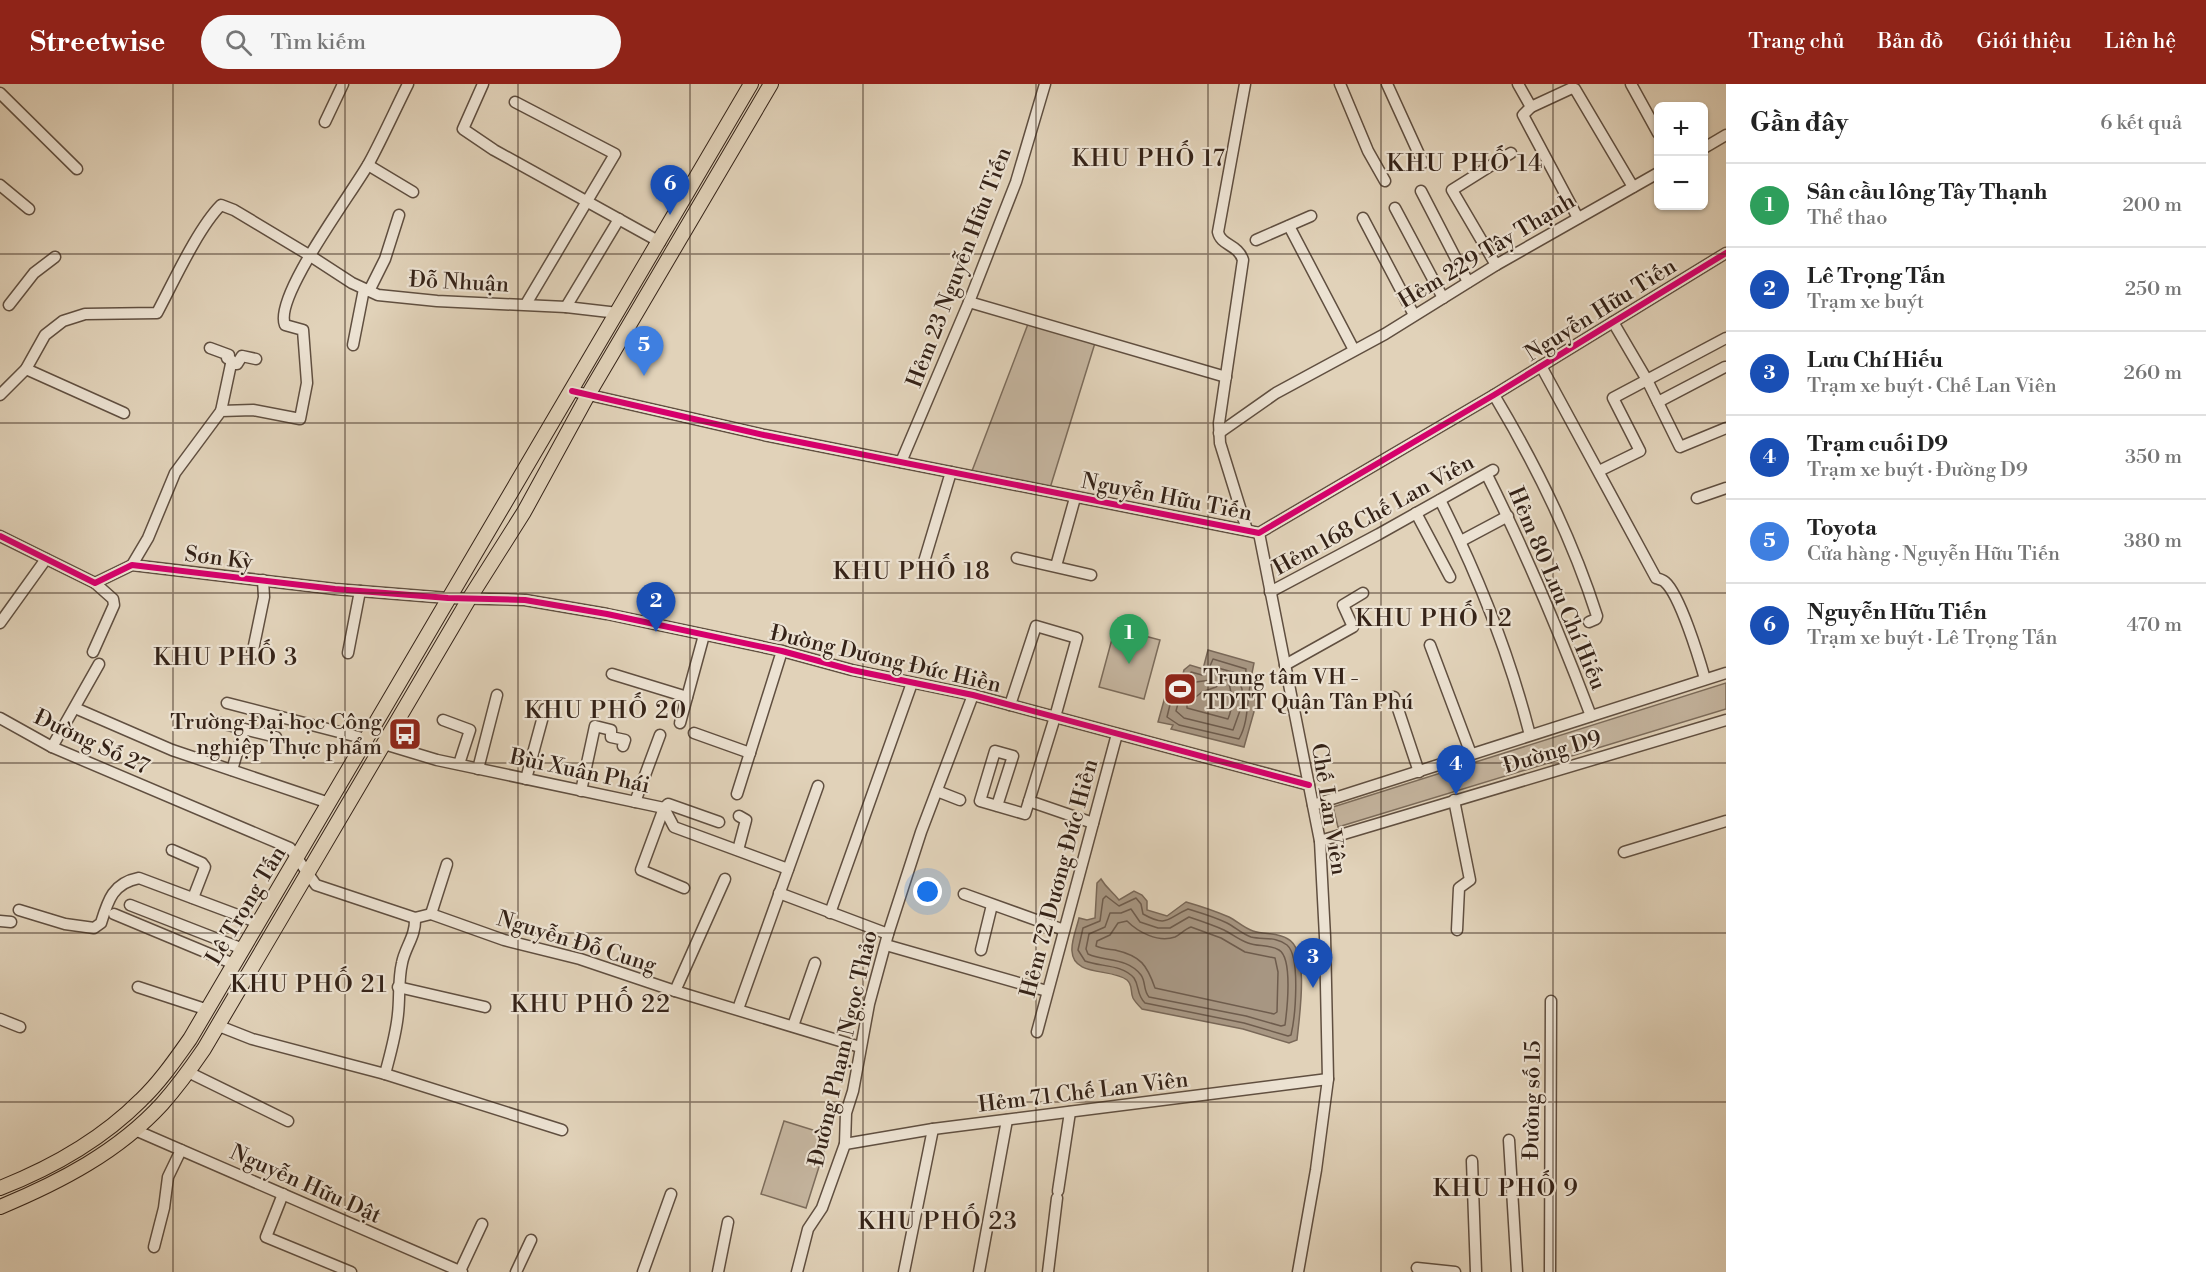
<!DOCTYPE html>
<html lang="vi">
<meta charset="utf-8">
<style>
body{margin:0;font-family:"Libre Bodoni",serif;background:#f6f6f6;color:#222}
.controls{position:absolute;right:18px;top:18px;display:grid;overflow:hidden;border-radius:9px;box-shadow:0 2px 4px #0004}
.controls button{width:54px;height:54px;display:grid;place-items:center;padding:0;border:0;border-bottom:2px solid #e0e0e0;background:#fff;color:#222;font:30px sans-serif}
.you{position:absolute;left:928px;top:808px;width:21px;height:21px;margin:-15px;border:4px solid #fff;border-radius:50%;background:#1a73e8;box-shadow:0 0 0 9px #1a73e833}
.badge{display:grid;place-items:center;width:39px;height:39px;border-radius:50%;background:#8f2418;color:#fff;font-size:20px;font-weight:700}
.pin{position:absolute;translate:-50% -50px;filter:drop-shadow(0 2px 3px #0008)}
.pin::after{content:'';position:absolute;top:32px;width:21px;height:18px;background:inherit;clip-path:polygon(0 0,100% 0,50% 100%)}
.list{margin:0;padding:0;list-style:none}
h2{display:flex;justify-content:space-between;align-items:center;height:78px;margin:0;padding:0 24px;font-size:26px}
h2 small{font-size:20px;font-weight:400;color:#767676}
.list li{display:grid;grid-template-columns:39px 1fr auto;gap:18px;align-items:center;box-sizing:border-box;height:84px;padding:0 24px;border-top:2px solid #e0e0e0}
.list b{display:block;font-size:22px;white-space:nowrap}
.list p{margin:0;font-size:20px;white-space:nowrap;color:#767676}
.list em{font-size:20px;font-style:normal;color:#767676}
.icon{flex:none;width:33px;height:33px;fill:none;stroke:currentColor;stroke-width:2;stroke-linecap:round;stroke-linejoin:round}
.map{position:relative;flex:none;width:1726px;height:1188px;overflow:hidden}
header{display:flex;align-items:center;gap:36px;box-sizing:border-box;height:84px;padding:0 30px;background:#8f2418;color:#fff}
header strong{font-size:28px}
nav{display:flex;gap:33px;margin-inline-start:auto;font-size:21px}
.search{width:420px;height:54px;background:#f6f6f6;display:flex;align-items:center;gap:15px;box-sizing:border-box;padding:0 21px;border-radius:33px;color:#767676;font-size:22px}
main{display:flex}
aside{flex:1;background:#fff}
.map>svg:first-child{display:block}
.green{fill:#c4b49e;stroke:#7c6c5b;stroke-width:1.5}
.water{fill:#a79682;stroke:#796858;stroke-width:1.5}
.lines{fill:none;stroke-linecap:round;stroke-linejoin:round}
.shore{stroke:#6e5c4d;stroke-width:1.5}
.minor-casing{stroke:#604f40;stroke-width:13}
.major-casing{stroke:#352318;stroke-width:16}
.minor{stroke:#ece2d2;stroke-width:10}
.major{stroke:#e1d2b9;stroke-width:14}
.cycleway-casing{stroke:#ece2d2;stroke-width:10}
.cycleway{stroke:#d6006c;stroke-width:6}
.grid{fill:none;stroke:#352318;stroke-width:1.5;stroke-opacity:0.55}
.labels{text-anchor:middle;stroke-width:4.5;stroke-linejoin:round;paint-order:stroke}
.street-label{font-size:22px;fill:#352318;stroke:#ece2d2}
.poi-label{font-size:22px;fill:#352318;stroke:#ece2d2;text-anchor:start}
.neighbourhood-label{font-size:24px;letter-spacing:1.5px;fill:#352318;stroke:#ece2d2}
</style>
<header>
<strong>Streetwise</strong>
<div class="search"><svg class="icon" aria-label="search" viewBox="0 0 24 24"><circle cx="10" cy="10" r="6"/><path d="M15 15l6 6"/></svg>Tìm kiếm</div>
<nav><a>Trang chủ</a><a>Bản đồ</a><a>Giới thiệu</a><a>Liên hệ</a></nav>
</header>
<main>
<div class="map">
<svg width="1726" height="1188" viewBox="0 0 1726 1188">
<rect width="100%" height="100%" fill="#e1d2b9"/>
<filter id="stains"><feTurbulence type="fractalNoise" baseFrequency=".00333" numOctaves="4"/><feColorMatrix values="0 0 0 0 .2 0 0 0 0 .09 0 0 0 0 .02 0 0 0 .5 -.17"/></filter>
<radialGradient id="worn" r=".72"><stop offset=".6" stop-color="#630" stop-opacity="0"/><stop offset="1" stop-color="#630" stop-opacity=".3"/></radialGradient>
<g class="green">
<path d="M1028,240L1095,259L1050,404L972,387Z"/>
<path d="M1115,544L1160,556L1144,615L1099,603Z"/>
<path d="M1726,599V625L1338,743L1333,723Z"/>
<path d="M784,1037L829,1051L806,1124L761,1110Z"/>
</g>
<g class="water">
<path d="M1208,566L1254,579L1251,594L1258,597L1254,615L1257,617L1244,663L1171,645L1173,641L1158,638L1170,595L1181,598L1184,586L1190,581L1203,585Z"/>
<path d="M1101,795C1107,805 1112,807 1119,816L1134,807L1142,811L1147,817V826L1167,832L1186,818C1200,822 1215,827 1229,833C1237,837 1244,844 1253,847C1265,851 1276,848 1288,855C1310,867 1299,934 1297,956L1289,959L1243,945L1142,925C1138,921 1135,918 1133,914C1130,907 1133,901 1127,896C1112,884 1073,893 1072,867C1071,857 1077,843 1079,834L1087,836L1095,834L1097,799Z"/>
</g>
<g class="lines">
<g class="shore">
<path d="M1213,575L1246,585L1245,595L1250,602C1247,620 1248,639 1239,655L1179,641L1167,633L1174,604L1185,602L1191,588L1202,591L1207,589Z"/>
<path d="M1218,584L1236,589L1242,605V621L1233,646L1184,634L1176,627L1180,612L1190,608L1196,598L1211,596Z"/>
<path d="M1224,595L1228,596C1232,610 1234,621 1228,635L1187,624V620L1202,608L1216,603Z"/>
<path d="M1106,812L1119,822L1136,814L1141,820L1143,830C1168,844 1167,834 1188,825C1201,829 1215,833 1227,839C1235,843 1242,850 1251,853C1263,856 1276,852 1287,861C1301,873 1295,934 1291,951L1288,952L1244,939L1145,919C1136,910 1140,903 1134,894C1122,880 1100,883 1085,877L1078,866L1083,844L1100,837L1103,815Z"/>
<path d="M1131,825L1140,838L1158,844H1170L1189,833C1201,837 1213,841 1224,846C1232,850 1239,856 1248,859C1258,863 1269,860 1279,866C1293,874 1287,926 1285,941L1281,942L1246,932L1149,913C1143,906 1146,898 1141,891C1127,873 1105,878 1088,870L1086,865L1089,850L1105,843L1110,829H1121Z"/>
<path d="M1127,837C1138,848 1158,859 1175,853C1181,850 1185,845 1191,843L1221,854L1245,868L1275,874L1278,888L1277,928L1274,930L1155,904C1147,881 1141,872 1115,866C1108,865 1102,865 1096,862L1097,857L1110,851L1118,839Z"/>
</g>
<defs>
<g id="minor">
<path d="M483,0L463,45L494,66L660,158"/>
<path d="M1245,0L1218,148C1221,162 1238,160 1243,176L1219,339L1220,359L1247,446"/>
<path d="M1340,0L1368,67L1385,97"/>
<path d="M1387,0L1423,79"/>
<path d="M1518,0L1531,23"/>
<path d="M1631,0L1658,49"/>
<path d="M0,9L77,85"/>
<path d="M515,18L615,70L526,220"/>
<path d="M325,38L343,0"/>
<path d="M1704,64L1726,51"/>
<path d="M368,81L413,108"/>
<path d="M0,101L29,125"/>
<path d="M1421,107L1468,198"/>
<path d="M1395,124L1443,214"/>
<path d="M1363,134L1414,231"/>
<path d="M1578,134L1523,31L1531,23L1572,4L1575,5L1633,103"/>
<path d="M1289,142L1354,266"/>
<path d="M1256,156L1311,132"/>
<path d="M1496,181L1452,106L1511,69"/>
<path d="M369,207L385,175L399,131"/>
<path d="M969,218L1226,293"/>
<path d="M9,221L34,189L55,173"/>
<path d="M566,223L619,135"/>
<path d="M1613,238L1647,296L1680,363L1726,344"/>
<path d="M353,261L364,205"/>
<path d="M210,264L229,271L227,274L231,276V280"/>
<path d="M231,280H237L242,272L256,275"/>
<path d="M1541,282L1656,494C1659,495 1663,496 1665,498C1680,511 1699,574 1705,595"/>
<path d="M26,285L124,329"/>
<path d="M572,307L764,351L1259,449L1494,311L1726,169"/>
<path d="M0,311L26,285L45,251L63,237L85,230L157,229C173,199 198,144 221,121L234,126L309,171L352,199L378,211L437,217L566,223L618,229"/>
<path d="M1494,311C1536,381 1572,454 1597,532L1596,535L1589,538"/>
<path d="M1658,318L1725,283"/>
<path d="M221,327L231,280"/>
<path d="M1219,349L1276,309L1385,250L1496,181L1658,89"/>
<path d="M901,378L969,218L1016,98L1045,0"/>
<path d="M1599,387L1640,367L1613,314L1726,254"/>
<path d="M1487,391C1526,469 1560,550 1591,632"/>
<path d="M1697,414L1726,404"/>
<path d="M1440,416C1478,491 1509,569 1530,651"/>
<path d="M1416,429L1450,493"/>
<path d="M1259,449L1320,757L1325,853L1328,995L1316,1086L1298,1188"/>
<path d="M0,452L95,499L132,481L335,505L448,514L525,516L607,530L782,567L852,586L973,611L1309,701"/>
<path d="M1461,457L1508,432"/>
<path d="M1017,474L1091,491"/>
<path d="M132,481L148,454L175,389L221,327L253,326L300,335L307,299L303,246L285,241C273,213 353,108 369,79C383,53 395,26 408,0"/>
<path d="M923,481L951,388"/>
<path d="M1056,482L1075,414"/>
<path d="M1270,508L1379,450L1493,386"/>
<path d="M0,539L46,475"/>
<path d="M1430,561L1471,670"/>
<path d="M93,568L114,521L113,515L95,499"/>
<path d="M348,569L360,507"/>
<path d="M252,571L264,513L263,496"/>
<path d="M1285,581L1353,543L1343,521L1363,509"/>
<path d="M612,590L687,613"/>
<path d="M1394,613L1419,688"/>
<path d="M227,619L366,655"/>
<path d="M75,624L172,666L329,719"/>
<path d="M0,634L52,663L290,764L316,801L415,834L431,830L504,856L580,875L675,907L860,963"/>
<path d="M443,636L470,646L459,680"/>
<path d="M216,638L276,653"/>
<path d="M680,639L704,551"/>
<path d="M694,649L750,669"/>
<path d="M384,660L437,676L664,724L674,743L788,785"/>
<path d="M52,663L99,580"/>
<path d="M478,685L497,611"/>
<path d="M232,686L244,645"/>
<path d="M526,695L545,625"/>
<path d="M581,707L595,642L611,646V653L625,656L623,662"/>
<path d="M937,707L960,716"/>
<path d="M737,710L782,567"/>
<path d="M1454,716L1470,796L1459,804L1457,846"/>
<path d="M1029,717L1093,739"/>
<path d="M635,718L660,651"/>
<path d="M1313,721L1726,589"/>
<path d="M997,722L1013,672L995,667L980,717L1025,730L1055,633L1077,554L1036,542L1010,621"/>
<path d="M1320,757L1726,636"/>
<path d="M172,766L202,779L205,783L193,814"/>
<path d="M738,766L746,736L739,732"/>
<path d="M1624,768L1726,737"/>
<path d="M684,804L641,786L664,724L668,720L719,738"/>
<path d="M779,809L888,850"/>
<path d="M964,810L1064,846"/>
<path d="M130,821L243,865"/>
<path d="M19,826L65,840L94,844L101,839C108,816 113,799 139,794L259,839"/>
<path d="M830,829L912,599"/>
<path d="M114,830L234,880"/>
<path d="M431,830L447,780"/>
<path d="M0,837L11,838"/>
<path d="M886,861L1047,907"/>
<path d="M981,866L992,821"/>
<path d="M138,903L208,926"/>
<path d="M398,903L485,923"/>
<path d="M675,907L725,795"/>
<path d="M738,925L818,702"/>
<path d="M0,935L20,943"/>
<path d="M219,942L252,955L385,990C390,971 396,951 398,930C400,913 398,896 402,879C405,863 416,852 415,834"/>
<path d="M793,942L815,879"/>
<path d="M1037,948L1117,650"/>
<path d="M188,988L288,1037"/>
<path d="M385,990L562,1046"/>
<path d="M135,1046L462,1188"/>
<path d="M1509,1056L1517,1188"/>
<path d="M845,1060L933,1045L1328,995"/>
<path d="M1472,1077L1476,1188"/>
<path d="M1058,1107L1070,1028"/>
<path d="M283,1110L266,1153L351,1188"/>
<path d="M154,1163L164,1124L168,1093L181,1066"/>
<path d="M1417,1184L1455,1188"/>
<path d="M460,1187L482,1140"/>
<path d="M516,1188L531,1156"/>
<path d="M643,1188L671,1110"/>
<path d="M718,1188L728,1138"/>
<path d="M797,1188L808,1145L822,1124L845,1060L846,1029L853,1007L869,920L888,850L921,748L973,611"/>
<path d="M904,1188L933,1045"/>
<path d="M979,1188L1007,1036"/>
<path d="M1048,1188L1057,1114"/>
<path d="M1550,1188L1551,917"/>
</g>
<g id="major">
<path d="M0,1104C51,1084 102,1055 141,1016C160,998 175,976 190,955L751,0"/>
<path d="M0,1123C60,1098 118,1068 162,1020C177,1003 191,984 204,965L469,515L524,428L588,311L771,0"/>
</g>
</defs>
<use href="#minor" class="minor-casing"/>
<use href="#major" class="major-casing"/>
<use href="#minor" class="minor"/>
<use href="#major" class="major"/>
<defs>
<g id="cycleway">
<path d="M572,307L764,351L1259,449L1494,311L1726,169"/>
<path d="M0,452L95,499L132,481L335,505L448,514L525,516L607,530L782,567L852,586L973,611L1309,701"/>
</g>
</defs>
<use href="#cycleway" class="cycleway-casing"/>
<use href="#cycleway" class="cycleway"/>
</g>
<path class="grid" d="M173,0V1188M345,0V1188M518,0V1188M690,0V1188M863,0V1188M1036,0V1188M1208,0V1188M1381,0V1188M1553,0V1188M0,170H1726M0,339H1726M0,509H1726M0,679H1726M0,849H1726M0,1018H1726"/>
<defs>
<symbol id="stadium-square" viewBox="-11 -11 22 22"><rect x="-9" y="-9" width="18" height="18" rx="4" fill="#8f2418" stroke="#ece2d2"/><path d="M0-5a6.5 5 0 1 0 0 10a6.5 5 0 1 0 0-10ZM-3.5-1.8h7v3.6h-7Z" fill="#fff"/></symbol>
<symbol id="bus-square" viewBox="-11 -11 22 22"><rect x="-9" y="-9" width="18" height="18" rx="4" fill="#8f2418" stroke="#ece2d2"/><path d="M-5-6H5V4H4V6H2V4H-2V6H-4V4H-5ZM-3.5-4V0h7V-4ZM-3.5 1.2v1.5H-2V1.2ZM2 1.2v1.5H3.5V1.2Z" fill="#fff"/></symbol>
</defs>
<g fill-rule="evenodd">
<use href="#stadium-square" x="1161" y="586" width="38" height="38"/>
<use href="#bus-square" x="386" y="631" width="38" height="38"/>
</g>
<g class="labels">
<g class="street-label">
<text transform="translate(1486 166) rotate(-31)" y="8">Hẻm 229 Tây Thạnh</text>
<text transform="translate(958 183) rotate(-69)" y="8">Hẻm 23 Nguyễn Hữu Tiến</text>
<text transform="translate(459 197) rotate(3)" y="8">Đỗ Nhuận</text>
<text transform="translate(1600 225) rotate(-32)" y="8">Nguyễn Hữu Tiến</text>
<text transform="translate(1167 412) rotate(11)" y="8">Nguyễn Hữu Tiến</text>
<text transform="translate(1373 430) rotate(-29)" y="8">Hẻm 168 Chế Lan Viên</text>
<text transform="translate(219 473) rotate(7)" y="8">Sơn Kỳ</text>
<text transform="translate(1558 504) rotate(67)" y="8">Hẻm 80 Lưu Chí Hiếu</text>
<text transform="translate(886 574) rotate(13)" y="8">Đường Dương Đức Hiền</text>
<text transform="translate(92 657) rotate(25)" y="8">Đường Số 27</text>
<text transform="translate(1552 667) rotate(-17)" y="8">Đường D9</text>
<text transform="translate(580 686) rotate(12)" y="8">Bùi Xuân Phái</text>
<text transform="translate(1330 725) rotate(81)" y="8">Chế Lan Viên</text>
<text transform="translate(1058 794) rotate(-75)" y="8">Hẻm 72 Dương Đức Hiền</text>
<text transform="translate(245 821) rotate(-59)" y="8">Lê Trọng Tấn</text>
<text transform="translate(577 857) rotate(17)" y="8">Nguyễn Đỗ Cung</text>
<text transform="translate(842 964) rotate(-77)" y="8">Đường Phạm Ngọc Thảo</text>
<text transform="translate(1083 1007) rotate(-7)" y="8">Hẻm 71 Chế Lan Viên</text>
<text transform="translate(1531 1016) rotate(-89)" y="8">Đường số 15</text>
<text transform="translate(306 1099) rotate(24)" y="8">Nguyễn Hữu Dật</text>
</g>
<g class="poi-label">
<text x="1203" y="600">Trung tâm VH -<tspan x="1203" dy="25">TDTT Quận Tân Phú</tspan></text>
<text x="382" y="645" text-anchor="end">Trường Đại học Công<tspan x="382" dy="25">nghiệp Thực phẩm</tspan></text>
</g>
<g class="neighbourhood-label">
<text x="1149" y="82">KHU PHỐ 17</text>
<text x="1465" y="87">KHU PHỐ 14</text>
<text x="912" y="495">KHU PHỐ 18</text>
<text x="1434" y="542">KHU PHỐ 12</text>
<text x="226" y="581">KHU PHỐ 3</text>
<text x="606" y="634">KHU PHỐ 20</text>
<text x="309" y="908">KHU PHỐ 21</text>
<text x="591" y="928">KHU PHỐ 22</text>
<text x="1506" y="1112">KHU PHỐ 9</text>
<text x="938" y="1145">KHU PHỐ 23</text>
</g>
</g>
<rect width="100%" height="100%" filter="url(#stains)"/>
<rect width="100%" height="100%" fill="url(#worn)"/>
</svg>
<div class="controls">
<button>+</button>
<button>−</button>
</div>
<div class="you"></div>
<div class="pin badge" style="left:1129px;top:580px;background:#2e9e5b">1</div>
<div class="pin badge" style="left:656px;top:548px;background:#1a4fb4">2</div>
<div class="pin badge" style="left:1313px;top:904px;background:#1a4fb4">3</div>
<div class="pin badge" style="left:1456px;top:711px;background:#1a4fb4">4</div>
<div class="pin badge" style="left:644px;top:292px;background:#3f7fe0">5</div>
<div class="pin badge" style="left:670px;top:131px;background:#1a4fb4">6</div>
</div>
<aside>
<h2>Gần đây<small>6 kết quả</small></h2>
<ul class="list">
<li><span class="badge" style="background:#2e9e5b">1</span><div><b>Sân cầu lông Tây Thạnh</b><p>Thể thao</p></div><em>200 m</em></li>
<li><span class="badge" style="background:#1a4fb4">2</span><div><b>Lê Trọng Tấn</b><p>Trạm xe buýt</p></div><em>250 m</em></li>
<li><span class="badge" style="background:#1a4fb4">3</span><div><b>Lưu Chí Hiếu</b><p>Trạm xe buýt · Chế Lan Viên</p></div><em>260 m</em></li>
<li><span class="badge" style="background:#1a4fb4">4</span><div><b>Trạm cuối D9</b><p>Trạm xe buýt · Đường D9</p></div><em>350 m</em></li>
<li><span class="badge" style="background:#3f7fe0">5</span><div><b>Toyota</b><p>Cửa hàng · Nguyễn Hữu Tiến</p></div><em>380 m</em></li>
<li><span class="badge" style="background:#1a4fb4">6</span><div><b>Nguyễn Hữu Tiến</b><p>Trạm xe buýt · Lê Trọng Tấn</p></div><em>470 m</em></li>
</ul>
</aside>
</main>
